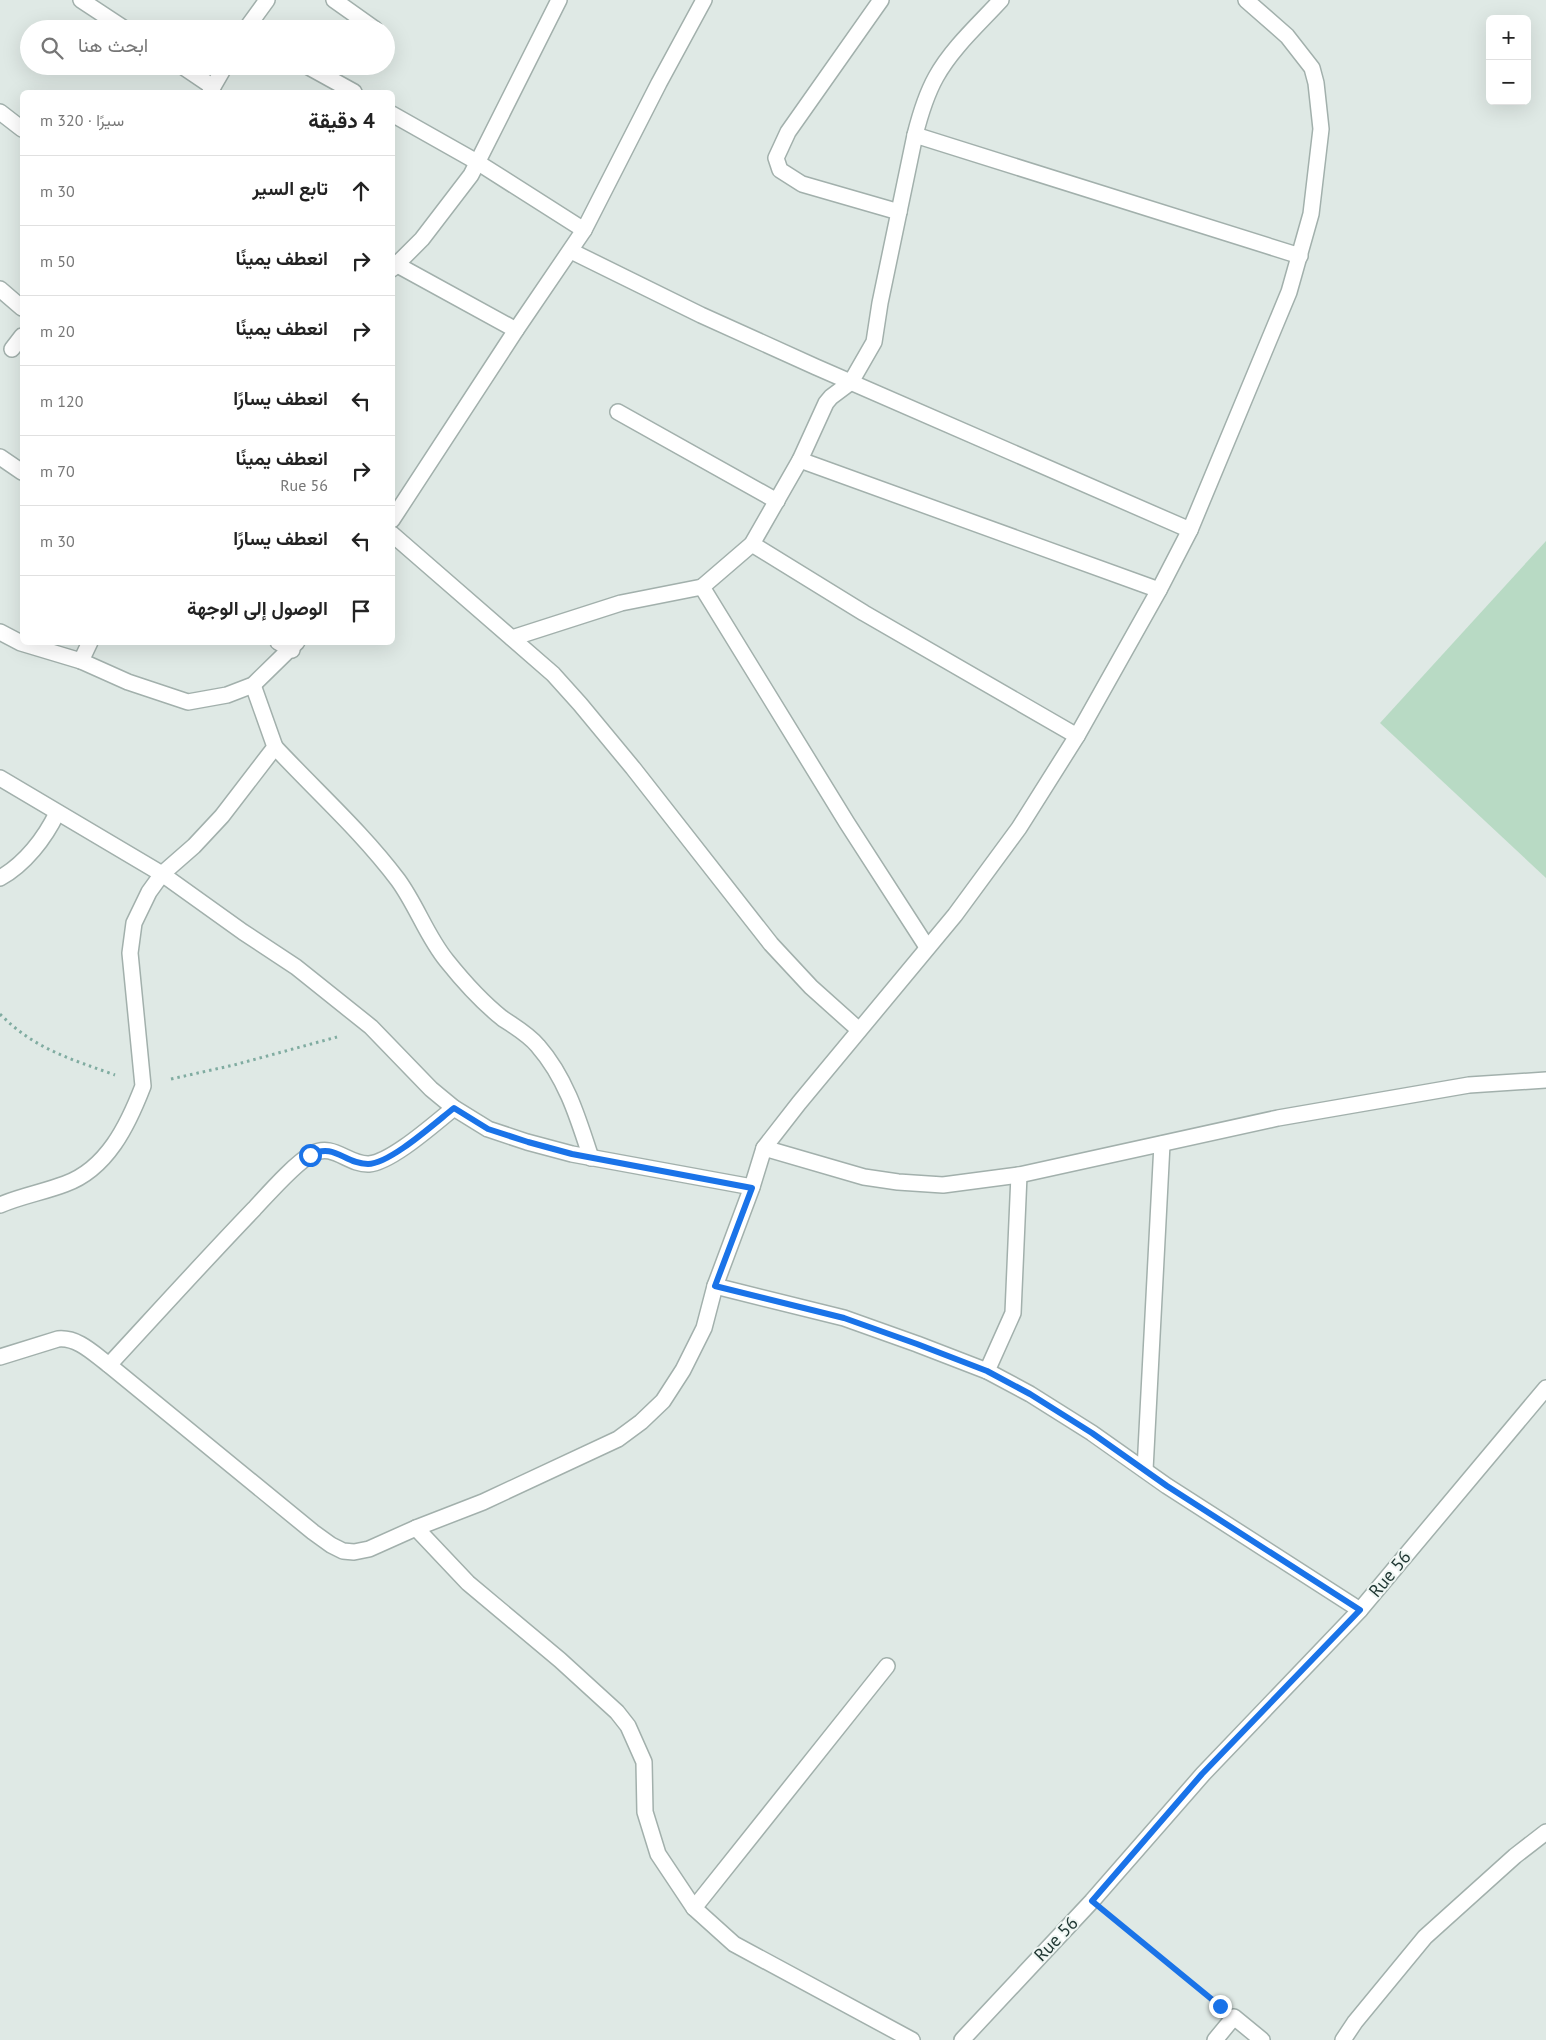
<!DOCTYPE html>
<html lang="ar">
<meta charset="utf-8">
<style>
body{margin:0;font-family:"PT Sans",Vazirmatn,sans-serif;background:#f2f2f2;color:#222;direction:rtl}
.controls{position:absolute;right:15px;top:15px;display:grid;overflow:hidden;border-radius:8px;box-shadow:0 5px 20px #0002}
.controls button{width:45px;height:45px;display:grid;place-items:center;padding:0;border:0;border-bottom:1px solid #e0e0e0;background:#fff;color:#222;font:25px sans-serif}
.stop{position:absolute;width:15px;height:15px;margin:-11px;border:4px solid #1a73e8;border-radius:50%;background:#fff}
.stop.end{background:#1a73e8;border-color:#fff;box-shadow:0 1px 5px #0008}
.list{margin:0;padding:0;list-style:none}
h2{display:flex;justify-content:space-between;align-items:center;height:65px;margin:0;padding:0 20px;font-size:21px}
h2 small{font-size:16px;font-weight:400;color:#767676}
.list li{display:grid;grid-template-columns:32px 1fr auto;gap:15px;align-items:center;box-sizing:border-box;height:70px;padding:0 20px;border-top:1px solid #e0e0e0}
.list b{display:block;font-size:19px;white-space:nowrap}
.list p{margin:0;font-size:16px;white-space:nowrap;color:#767676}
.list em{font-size:16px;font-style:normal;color:#767676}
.icon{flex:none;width:28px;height:28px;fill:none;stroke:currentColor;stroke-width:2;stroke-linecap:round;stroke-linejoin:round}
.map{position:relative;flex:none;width:1546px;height:2040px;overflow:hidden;direction:ltr}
.search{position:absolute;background:#fff;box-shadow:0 5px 20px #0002;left:20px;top:20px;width:375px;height:55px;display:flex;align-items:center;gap:12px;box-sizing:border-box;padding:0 18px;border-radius:28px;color:#767676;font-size:19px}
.panel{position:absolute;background:#fff;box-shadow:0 5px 20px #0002;left:20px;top:90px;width:375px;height:555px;border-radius:8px;direction:rtl}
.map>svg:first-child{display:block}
.pitch{fill:#b8dac4}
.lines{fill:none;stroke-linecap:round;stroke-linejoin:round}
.minor-casing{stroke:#a2b0ac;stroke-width:18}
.path{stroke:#80aca1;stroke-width:3;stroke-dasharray:2.5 4;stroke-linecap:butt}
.minor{stroke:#fff;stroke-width:15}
.route{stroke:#1a73e8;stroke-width:6}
.labels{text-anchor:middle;stroke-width:4;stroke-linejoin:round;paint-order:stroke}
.street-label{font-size:18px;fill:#213834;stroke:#eff6f3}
</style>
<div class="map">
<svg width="1546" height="2040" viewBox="0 0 1546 2040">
<rect width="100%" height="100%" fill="#dfe9e5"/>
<path class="pitch" d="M1546,541V878L1380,723Z"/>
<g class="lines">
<defs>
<g id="minor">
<path d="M81,0L125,29"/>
<path d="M334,0L375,29"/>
<path d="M881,0L788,132L776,158L780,170L802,184L899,212"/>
<path d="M246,29L267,0"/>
<path d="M182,66L213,87"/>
<path d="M307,66L354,92"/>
<path d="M210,92L225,66"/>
<path d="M0,112L22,129"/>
<path d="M392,114L477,162L584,230"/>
<path d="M915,135L1300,256"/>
<path d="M571,251L701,315L816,367L1190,530"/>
<path d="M392,262L516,330"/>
<path d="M392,269L422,239L471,175L559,0"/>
<path d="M0,289L22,308"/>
<path d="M12,349L22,336"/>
<path d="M618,412L777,501"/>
<path d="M0,457L22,472"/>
<path d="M800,460L1159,590"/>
<path d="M392,520L516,330L584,230L659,83L704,0"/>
<path d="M392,534L553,674L580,704L633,768L771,944L811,987L859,1030"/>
<path d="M752,544L864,613L1077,736"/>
<path d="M702,587L847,823L927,947"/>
<path d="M0,632L21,643L81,661L128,682L188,702L227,695L253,685L297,642"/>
<path d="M512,638L621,603L702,587L752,544L800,460L826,403L831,397L851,382L874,342L880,303L915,135C920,115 926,95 936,77C952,48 979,24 1001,0"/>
<path d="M278,642L292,650"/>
<path d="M81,661L90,642"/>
<path d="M275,747C316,791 362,832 398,880C417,906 427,937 447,961C463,981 482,1002 502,1018C515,1027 528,1034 538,1046C566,1078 578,1118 591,1158"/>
<path d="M0,778L162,874L243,932L296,967L371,1027L431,1089L454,1108L488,1129L527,1142L572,1154L752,1187"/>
<path d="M0,878C25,864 45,838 57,813"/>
<path d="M764,1148L864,1177L898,1182L943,1185L1019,1175L1278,1118L1469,1085L1546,1080"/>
<path d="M0,1205C21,1196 44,1192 65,1184C107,1169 128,1125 143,1086L130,953L134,923L149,892L162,874L194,846L222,816L275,747L253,685"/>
<path d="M715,1286L844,1318L917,1344L987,1371L1030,1394L1092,1433L1167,1486L1360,1610"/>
<path d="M0,1357L58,1339C78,1337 94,1354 109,1365L313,1532L331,1545L343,1551L354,1552L369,1549L416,1528L483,1502L618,1439L641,1422L663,1401L683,1370L704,1328L715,1286L752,1187L764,1148L799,1103L955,915L1019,828L1077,736L1159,590L1190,530L1289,292L1311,214L1321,129L1316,83L1312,68L1287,36L1246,0"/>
<path d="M109,1365C157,1313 205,1260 254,1209C268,1194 295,1163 312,1154C333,1142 348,1165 369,1164C392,1162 435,1123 454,1108"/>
<path d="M987,1371L1013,1313L1019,1175"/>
<path d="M1145,1470L1162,1144"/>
<path d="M416,1528L468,1583L560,1660L617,1712L628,1726L644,1762L645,1812L658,1854L694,1908L734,1944L912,2040"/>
<path d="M694,1908L887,1666"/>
<path d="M962,2040L1092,1901L1203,1774L1360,1610L1546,1388"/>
<path d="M1215,2040L1234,2017L1262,2040"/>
<path d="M1343,2040L1355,2022L1425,1937L1515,1856L1546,1832"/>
</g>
</defs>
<use href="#minor" class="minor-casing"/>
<g class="path">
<path d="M0,1014C34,1049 71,1059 115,1075"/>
<path d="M171,1079L234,1065L337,1037"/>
<path d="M1114,1919L1212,1999"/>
</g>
<use href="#minor" class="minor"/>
</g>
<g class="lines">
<path class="route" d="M310,1155C335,1142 344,1164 368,1164C390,1164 436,1122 454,1108L488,1129L528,1142L572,1154L752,1188L715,1286L844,1318L917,1344L987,1371L1030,1394L1092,1433L1167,1486L1360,1610L1202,1774L1092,1901L1220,2006"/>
</g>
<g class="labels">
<g class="street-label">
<text transform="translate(1390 1574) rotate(-50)" y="6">Rue 56</text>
<text transform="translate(1056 1939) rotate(-46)" y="6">Rue 56</text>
</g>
</g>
</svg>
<div class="controls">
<button>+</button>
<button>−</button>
</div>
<div class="stop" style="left:310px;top:1155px"></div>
<div class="stop end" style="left:1220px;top:2006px"></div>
<div class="search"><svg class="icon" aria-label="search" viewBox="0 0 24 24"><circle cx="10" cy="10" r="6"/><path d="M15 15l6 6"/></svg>ابحث هنا</div>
<section class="panel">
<h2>4 دقيقة<small>سيرًا · 320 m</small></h2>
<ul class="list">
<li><svg class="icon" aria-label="ahead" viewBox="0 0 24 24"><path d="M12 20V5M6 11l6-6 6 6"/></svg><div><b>تابع السير</b></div><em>30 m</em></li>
<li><svg class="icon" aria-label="right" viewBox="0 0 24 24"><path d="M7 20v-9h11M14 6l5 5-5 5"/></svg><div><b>انعطف يمينًا</b></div><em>50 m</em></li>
<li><svg class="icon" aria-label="right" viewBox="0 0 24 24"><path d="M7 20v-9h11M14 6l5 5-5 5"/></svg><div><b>انعطف يمينًا</b></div><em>20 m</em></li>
<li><svg class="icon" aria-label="left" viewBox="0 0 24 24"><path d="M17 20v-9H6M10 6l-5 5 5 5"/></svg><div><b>انعطف يسارًا</b></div><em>120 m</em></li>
<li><svg class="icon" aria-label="right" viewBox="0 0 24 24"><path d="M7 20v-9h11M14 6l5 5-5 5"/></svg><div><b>انعطف يمينًا</b><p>Rue 56</p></div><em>70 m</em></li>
<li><svg class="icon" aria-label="left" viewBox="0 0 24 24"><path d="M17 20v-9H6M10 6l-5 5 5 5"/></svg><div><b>انعطف يسارًا</b></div><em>30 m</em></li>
<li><svg class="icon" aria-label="arrive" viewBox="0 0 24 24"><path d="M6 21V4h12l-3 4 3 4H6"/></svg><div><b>الوصول إلى الوجهة</b></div></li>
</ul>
</section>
</div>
